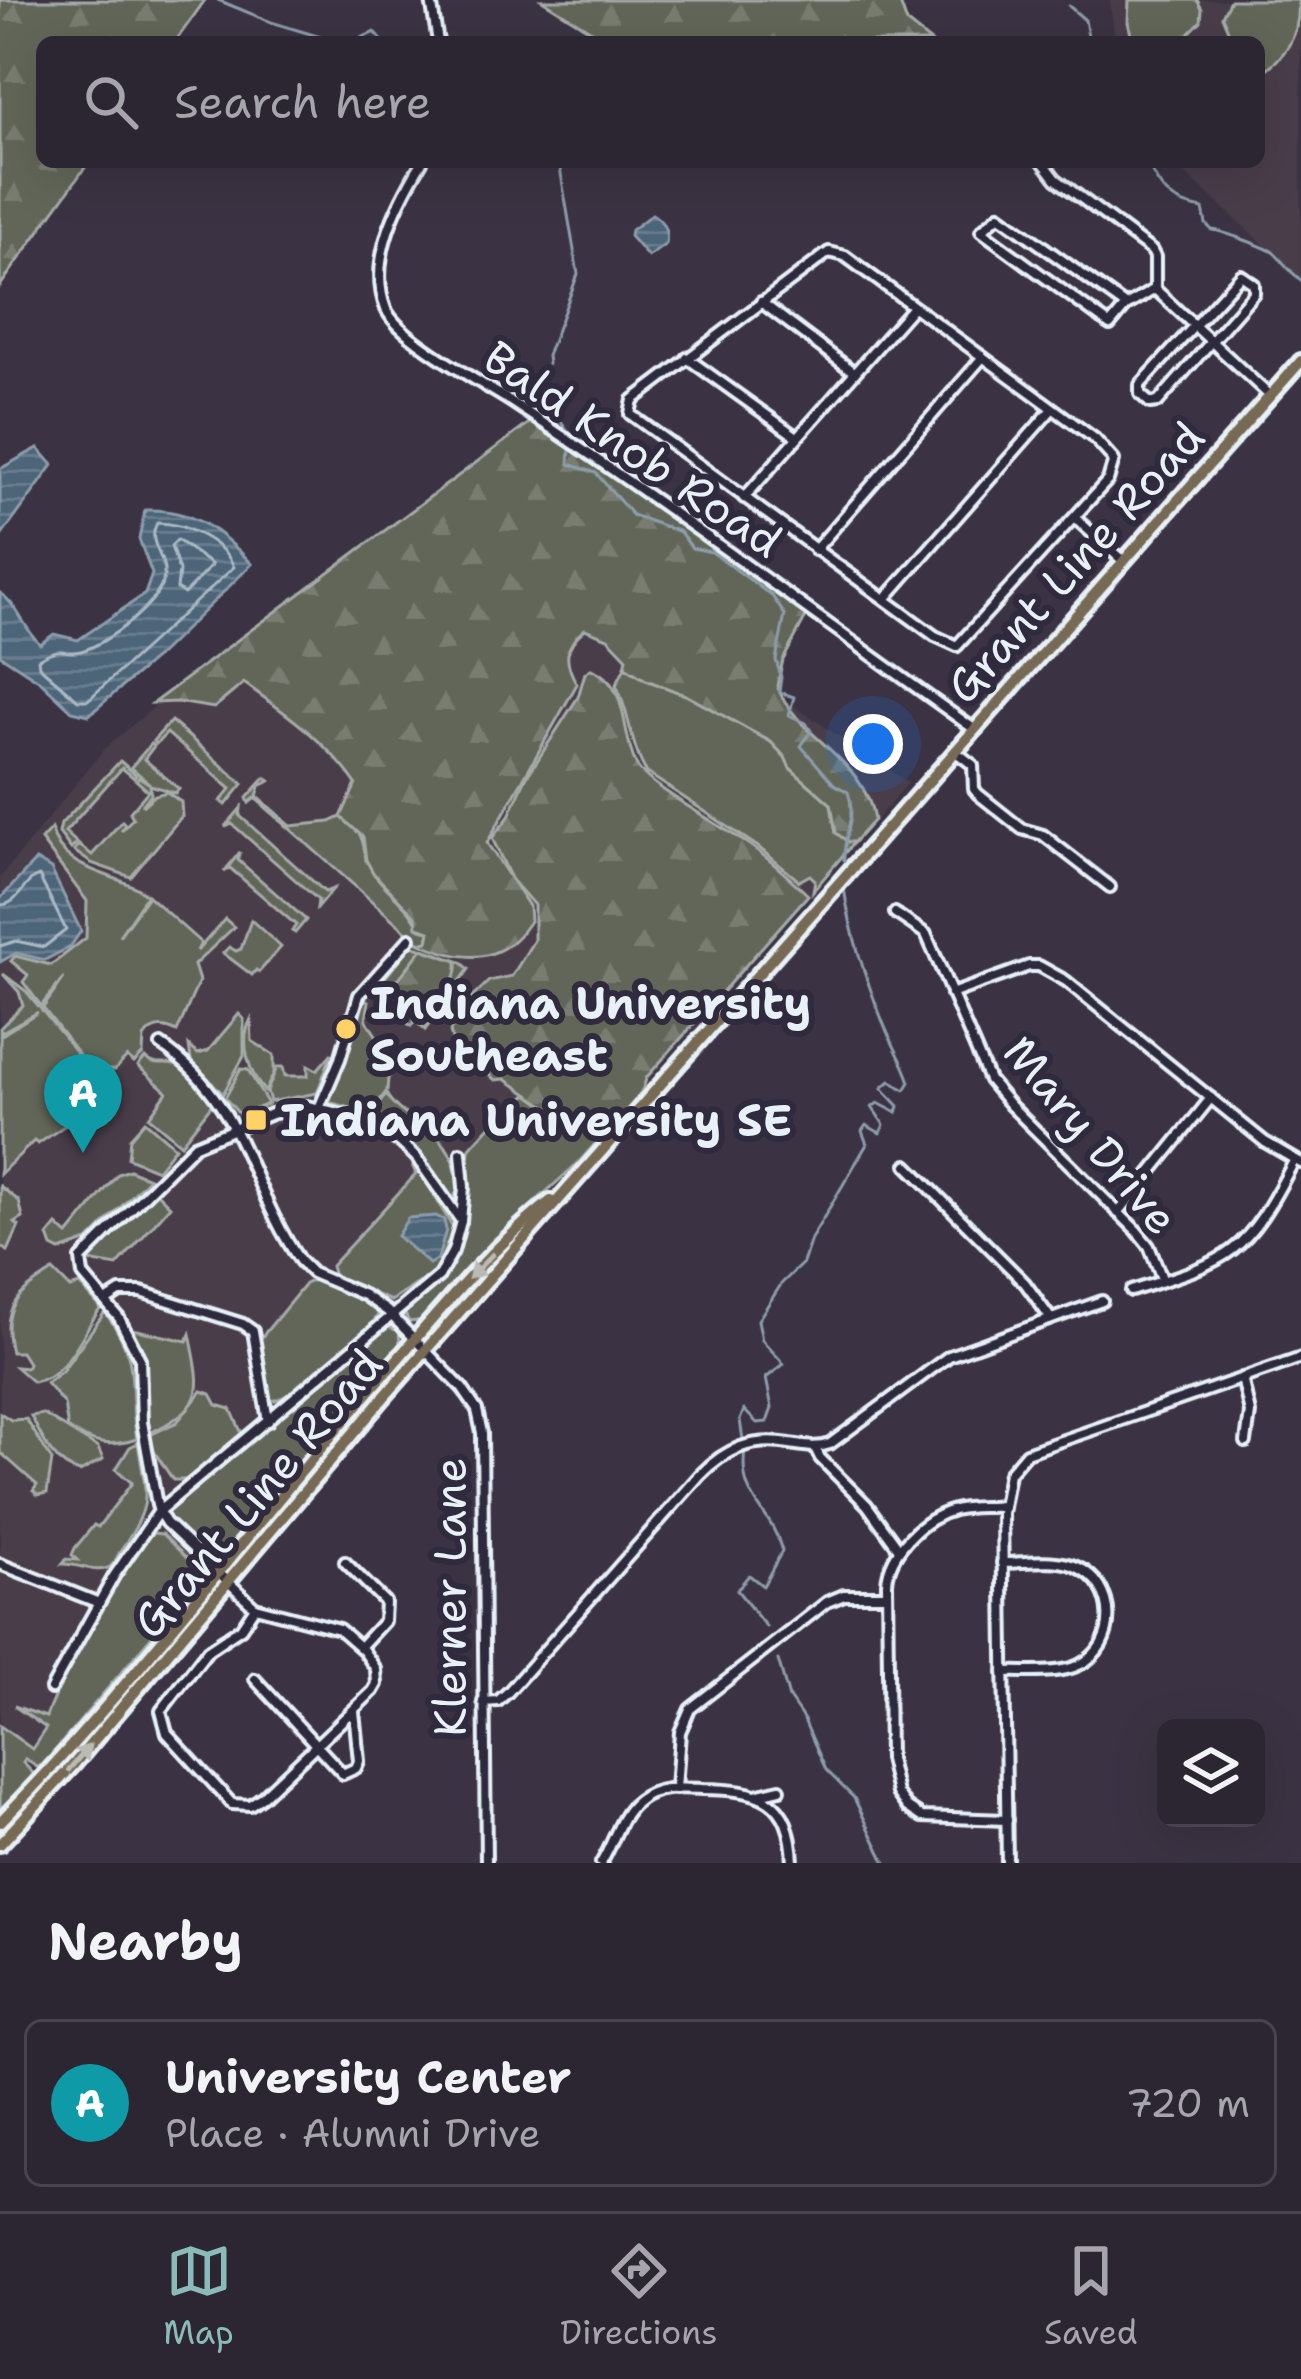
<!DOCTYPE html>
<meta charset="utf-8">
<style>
body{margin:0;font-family:"Shantell Sans",sans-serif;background:#342e3a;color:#f1f3f6}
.controls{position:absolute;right:36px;bottom:36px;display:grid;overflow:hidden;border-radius:18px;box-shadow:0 12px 48px #0002}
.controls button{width:108px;height:108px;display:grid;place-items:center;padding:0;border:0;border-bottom:3px solid #48434d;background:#2c2632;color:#f1f3f6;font:60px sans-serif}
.you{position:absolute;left:873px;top:744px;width:42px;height:42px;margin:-30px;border:9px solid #fff;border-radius:50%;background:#1a73e8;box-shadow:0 0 0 18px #1a73e833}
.badge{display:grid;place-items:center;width:78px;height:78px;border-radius:50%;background:#8bbbb9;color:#fff;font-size:39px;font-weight:700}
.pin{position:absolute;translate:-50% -99px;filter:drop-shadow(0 3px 6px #0008)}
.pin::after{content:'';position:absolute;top:63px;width:42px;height:36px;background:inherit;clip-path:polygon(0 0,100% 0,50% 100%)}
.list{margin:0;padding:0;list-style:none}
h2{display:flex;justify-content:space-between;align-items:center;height:156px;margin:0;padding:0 48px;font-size:51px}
h2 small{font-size:39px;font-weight:400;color:#a6a5ac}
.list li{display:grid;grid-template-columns:78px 1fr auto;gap:36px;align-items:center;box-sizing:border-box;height:168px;margin:0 24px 24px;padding:0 24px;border:3px solid #48434d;border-radius:18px}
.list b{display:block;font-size:45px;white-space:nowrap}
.list p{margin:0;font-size:39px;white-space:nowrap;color:#a6a5ac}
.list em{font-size:39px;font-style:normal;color:#a6a5ac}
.icon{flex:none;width:66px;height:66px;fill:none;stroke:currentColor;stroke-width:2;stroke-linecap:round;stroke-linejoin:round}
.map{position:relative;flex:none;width:1301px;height:1863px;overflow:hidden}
.search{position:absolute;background:#2c2632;box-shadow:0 12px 48px #0002;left:36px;right:36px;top:36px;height:132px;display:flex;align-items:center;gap:30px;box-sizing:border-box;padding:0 42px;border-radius:18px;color:#a6a5ac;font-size:45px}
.sheet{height:348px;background:#2c2632}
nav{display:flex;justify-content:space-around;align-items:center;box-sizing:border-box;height:168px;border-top:3px solid #48434d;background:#2c2632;font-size:33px;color:#a6a5ac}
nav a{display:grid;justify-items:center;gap:6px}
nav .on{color:#8bbbb9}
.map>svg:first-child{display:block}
.built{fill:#4a3e4a}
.grass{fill:#626658;stroke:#a5aca8;stroke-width:3}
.forest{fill:url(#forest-firs);stroke:#a5aca8;stroke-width:3}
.water{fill:url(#water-rules);stroke:#8c9dac;stroke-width:3}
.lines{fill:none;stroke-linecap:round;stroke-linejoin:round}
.shore{stroke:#aab9c5;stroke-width:3}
.stream{stroke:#8c9dac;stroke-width:3}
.minor-casing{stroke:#e8f1f8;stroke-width:16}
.major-casing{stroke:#e8f1f8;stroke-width:20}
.minor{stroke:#2f2a3d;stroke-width:8}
.major{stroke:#776a54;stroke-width:10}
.oneway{fill:#bbbbb6}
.poi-dot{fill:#ffd166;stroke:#2f2a3d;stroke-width:4.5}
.labels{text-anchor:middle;stroke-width:12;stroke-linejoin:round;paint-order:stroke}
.street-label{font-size:45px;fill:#e8f1f8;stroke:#2f2a3d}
.poi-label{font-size:45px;font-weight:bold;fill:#e8f1f8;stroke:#2f2a3d;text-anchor:start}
</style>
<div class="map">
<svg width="1301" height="1863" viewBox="0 0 1301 1863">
<defs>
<pattern id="forest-firs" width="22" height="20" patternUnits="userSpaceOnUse" patternTransform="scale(3)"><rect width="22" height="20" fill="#626658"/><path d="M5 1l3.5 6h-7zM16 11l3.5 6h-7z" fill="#787c71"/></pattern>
<pattern id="water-rules" width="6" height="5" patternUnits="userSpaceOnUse" patternTransform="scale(3)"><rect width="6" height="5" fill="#4e6579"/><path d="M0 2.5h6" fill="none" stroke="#687c8d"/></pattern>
</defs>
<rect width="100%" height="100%" fill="#3b3343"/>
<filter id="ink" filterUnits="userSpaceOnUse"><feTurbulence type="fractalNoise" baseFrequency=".00833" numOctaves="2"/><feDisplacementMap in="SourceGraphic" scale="24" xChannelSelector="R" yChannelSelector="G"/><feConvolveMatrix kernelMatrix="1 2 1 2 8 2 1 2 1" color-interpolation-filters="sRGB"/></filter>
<g filter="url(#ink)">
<g class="built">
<path d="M1110,0H1301V278L1172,162H1259V42H1115Z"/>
<path d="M459,481L908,783L561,1180L492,1242L0,1804V878L104,749L231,643Z"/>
</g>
<g class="grass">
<path d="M1129,0H1197L1202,9L1201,21L1180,42H1133L1128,22Z"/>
<path d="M1230,0H1298C1301,33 1287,57 1259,74V42H1233L1222,16Z"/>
<path d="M625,667L646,680L686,695L771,742L785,757L790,768L831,804L836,833L854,842L813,891L815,880L810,875L799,881L758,847L647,773C630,746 630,713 616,685Z"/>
<path d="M171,721L243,784L226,805L221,801L231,789L167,733L156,744L153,741Z"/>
<path d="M151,744L154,746L144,759L179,789L175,793L150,785L151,794L142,806L155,795L167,792L181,802L182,816L131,877L91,863L74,851L79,845L92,855L122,821L125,824L121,831L133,818L130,812L148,791L136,780L139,777L150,784L131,767Z"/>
<path d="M120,761L136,775L134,778L122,768L65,832L77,843L71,849L59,833L61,824Z"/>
<path d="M265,778L270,781L260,786L257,796L291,826L330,822L341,817C372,834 358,852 375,875C390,894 411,907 420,929L430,931L428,941L423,944L416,940L255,798L249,803L247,798Z"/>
<path d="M241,808L240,816L325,892L333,889L317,908L318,900L232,824L225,827Z"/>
<path d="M51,829C64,875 115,870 147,895L119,936L148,896L201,943L197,951L225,919L234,927L194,965L199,981L177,1032C165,1026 153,1024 144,1038L143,1054L134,1063L127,1057L115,1070H106L97,1079L43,1008L64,978L41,1006L23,982L28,975L11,961L15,956L51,965L86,938L87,901L41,840Z"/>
<path d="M240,852L238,860L306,920L295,933L292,931L296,925L230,868L224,872Z"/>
<path d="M251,920L281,947L259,972L256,970L252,975L223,953L229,947L236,951L241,949Z"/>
<path d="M412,945L461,962L469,969L425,1030L415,1021L411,1026L404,1020L408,1014L374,991Z"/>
<path d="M3,974L26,991L69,1043L94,1082L84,1093L89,1098L83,1113L38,1144L34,1141L0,1174V1036L38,1012L0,1033V1028L23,1005L19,992Z"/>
<path d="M363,999L369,1001L366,1020L388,1053L402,1064L388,1078L387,1091L376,1105L387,1095C402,1123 447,1125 456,1171C459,1183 459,1190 453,1199L407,1139L369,1113L328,1102Z"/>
<path d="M239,1014L244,1019V1056L223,1094L191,1060L189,1046L198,1054L208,1051Z"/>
<path d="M251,1019L252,1041L274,1055V1073L265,1092C249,1073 239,1042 251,1019Z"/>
<path d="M332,1053L317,1093L270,1102L267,1091L277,1067H283L285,1076H308V1065L317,1070Z"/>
<path d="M145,1058C158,1068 161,1062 175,1065C191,1069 205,1091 213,1103L181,1144L149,1117L167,1092L138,1066Z"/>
<path d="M241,1069L248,1070L268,1104L240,1115L225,1098Z"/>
<path d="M528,1094L580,1132L607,1125L618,1118L579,1162L491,1242L423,1320L409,1322L404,1312L407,1306L445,1277L459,1247L467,1213V1161L470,1148L490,1126Z"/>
<path d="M145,1121L175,1147L157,1170L128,1158L130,1138Z"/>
<path d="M413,1167H418L453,1228L437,1271L391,1301L334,1277L331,1266L416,1174Z"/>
<path d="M129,1170L149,1178L88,1241L60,1251L52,1247L48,1236L57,1225L68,1235L118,1174Z"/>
<path d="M0,1186L19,1201L23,1218L15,1223L19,1226L8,1251L0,1246Z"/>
<path d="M156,1192L170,1206L117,1266L88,1261Z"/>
<path d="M53,1271L70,1288L80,1285L101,1308C81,1333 68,1377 33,1382L16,1367L26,1368L28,1363L21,1352H11C0,1307 18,1293 53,1271Z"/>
<path d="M314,1280L377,1307L378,1315C364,1337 294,1400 270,1401L260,1339L306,1283Z"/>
<path d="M105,1312C144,1365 126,1382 137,1439C109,1448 93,1444 68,1429L64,1404L46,1383L62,1371Z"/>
<path d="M128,1321L132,1329L187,1341L190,1334C202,1393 207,1405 148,1434L144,1362L125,1322Z"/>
<path d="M388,1327L399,1331L400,1346L223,1554L201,1546L198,1549L165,1515L169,1504Z"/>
<path d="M202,1391L211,1394L217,1405L231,1409L242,1434L186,1480H173L150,1445L148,1436L177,1422Z"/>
<path d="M0,1413L11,1420L26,1419L52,1460L47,1493L38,1495L33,1491L37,1485L0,1452Z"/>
<path d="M43,1414L98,1448L103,1459L80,1472C54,1466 42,1438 31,1416Z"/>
<path d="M138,1443C146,1496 154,1502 122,1549C116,1557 115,1565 108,1568C94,1574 77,1563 62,1564L66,1559L77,1560L72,1555L75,1548L94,1525L98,1527L132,1483L116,1469L130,1447Z"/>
<path d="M153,1533L162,1534L200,1571V1579L43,1765L37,1767L25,1759L23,1763L34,1774L0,1809V1726L32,1749L46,1728L14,1706L46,1717C58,1683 125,1547 153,1533Z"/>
</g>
<g class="forest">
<path d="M0,0H205L175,42H42V162H89L0,286Z"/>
<path d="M542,0H899L907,23L931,42H609Z"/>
<path d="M532,421L807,615L783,660L777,686C797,738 866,759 874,820L854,842H848L836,833L831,804L790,768L785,757L771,742L686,695L646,680L625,667L627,658L608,638L585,629C563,647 564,662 577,684L487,843L529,906L530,921C501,966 463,962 420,943L428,941L430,931L417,927L416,917L374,874L366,860L363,837L341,817L356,784C327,741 285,713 244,683L214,708L177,702L153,703Z"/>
<path d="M591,669C631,684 620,735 637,766C647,785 728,830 751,846C772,861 790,878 808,895L646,1078C642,1103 611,1125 590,1135L505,1079L495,1080L453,1043L450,1032L458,1011L489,981L512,976L534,940V905L511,879L492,838L508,818L526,778L578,697L585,673Z"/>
<path d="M422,949L457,961C459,978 449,986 439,997H432L415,1012L389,991Z"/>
</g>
<g class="water">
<path d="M652,214C663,220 668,231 666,244L648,257L630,236L631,230Z"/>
<path d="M38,448L53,465L0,538V469Z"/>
<path d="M145,510C192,508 221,531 252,564L159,655L89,715L72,711L40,681L0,655V593C18,605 24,629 40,644L54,634L78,640L145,594L152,574L139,539Z"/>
<path d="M36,860L51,869L81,931L70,947L45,960L16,953L0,962V899Z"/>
<path d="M436,1216L444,1220L446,1230L438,1259L429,1264L397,1236L408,1218Z"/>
</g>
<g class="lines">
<g class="shore">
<path d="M157,523C184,523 223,541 234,567L88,700H78L39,666L38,659C67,643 59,656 81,651C106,645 162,602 164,576C166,555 146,544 157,523Z"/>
<path d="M177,540L212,565L184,594L177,589L179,571L171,546Z"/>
<path d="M0,905C20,905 22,881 39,876L66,930L44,947L16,941L0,946"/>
</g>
<g class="stream">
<path d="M218,0L271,22L337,42"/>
<path d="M1069,6L1085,20L1089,42"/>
<path d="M352,42L375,32L383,42"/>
<path d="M1147,162C1160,190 1170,204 1203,209L1206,224L1212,230C1219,230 1268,248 1273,252C1283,261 1290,272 1301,280"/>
<path d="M548,364L547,356L578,274L559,162"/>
<path d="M567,392L560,420L573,438"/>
<path d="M570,449L569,464L596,473L632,515L680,532L692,548L712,552L772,596L785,615L776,660L781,677L779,692L794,697L789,715L806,723L811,731L801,746L834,784L848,792C857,817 843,835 844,860"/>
<path d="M743,1440L740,1420L744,1410L757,1423L767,1422L772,1408L766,1378L784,1364L762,1340L758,1320L782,1283L803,1263L811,1239L867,1144L862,1131L866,1125L880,1133L884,1125L872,1107L878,1103L897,1113L899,1106L882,1088L890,1081L905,1090L910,1082C903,1060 891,1043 883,1022C865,977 851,936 844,888"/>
<path d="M745,1450C738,1502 770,1505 782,1551L763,1586L749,1575L737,1590L766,1627"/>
<path d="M778,1660L789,1698L804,1720L826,1770L854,1798L886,1863"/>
</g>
<defs>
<g id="minor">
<path d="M431,0L438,42"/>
<path d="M422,162C398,202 367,260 386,309C398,338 482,383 510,401C668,505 820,619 974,729"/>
<path d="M1043,162L1056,179L1152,251L1155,257V289L1270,396"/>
<path d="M829,252L845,256L868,273L1095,439L1114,460L1108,480L957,646L935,636L630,414L633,400Z"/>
<path d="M1241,275L1254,284V293L1158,402L1150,403L1140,394V385Z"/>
<path d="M761,302L854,372"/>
<path d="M1126,306L999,215L981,231L1110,325L1126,306L1155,289"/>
<path d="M687,358L797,437"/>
<path d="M744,498L913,307"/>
<path d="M1075,518L1123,561"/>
<path d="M815,550L983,357"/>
<path d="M885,599L1052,409"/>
<path d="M956,752L973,765L974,789L978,794L1022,829L1043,835L1110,887"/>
<path d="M895,913L926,934L989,1080L1010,1105L1136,1230L1149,1246L1163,1281"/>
<path d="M951,994L1029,966H1039L1066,981L1265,1142L1301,1163"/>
<path d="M161,1045C245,1102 247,1184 300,1261L312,1273L364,1295L387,1311L462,1388L477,1410L482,1433L486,1863"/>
<path d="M319,1108L340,1059L359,995L410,938"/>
<path d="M461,1153L464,1187L461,1221"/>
<path d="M907,1165L1025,1283L1051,1319"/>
<path d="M1118,1213L1211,1098"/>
<path d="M1131,1291C1233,1259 1244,1257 1294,1161"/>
<path d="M106,1301L120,1292H141L243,1324L253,1331L268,1421"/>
<path d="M1242,1378L1250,1413L1246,1442"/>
<path d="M815,1448L820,1458L867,1505L899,1549"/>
<path d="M1002,1506C987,1508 969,1506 954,1510C923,1518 889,1551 887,1583L889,1759L897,1793L907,1807L922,1817L1007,1820"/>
<path d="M345,1562L385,1602L384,1621L360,1647"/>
<path d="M1002,1563C1026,1563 1055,1557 1077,1567C1118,1585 1119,1646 1079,1665C1058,1675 1027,1671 1004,1672"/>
<path d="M0,1564L99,1603"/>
<path d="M255,1679L343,1774L356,1768L359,1761L354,1711"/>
<path d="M51,1689L114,1576L159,1511L439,1276L453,1251L461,1221L416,1157L400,1142L352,1116L307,1106L271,1114L195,1145L81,1259L83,1275L119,1318L140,1359L142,1422L157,1505L159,1512L166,1523L255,1607L339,1629L363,1650L376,1669L377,1684L373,1691L263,1796L250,1805L232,1804L167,1733L161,1711L208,1650L241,1628L255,1607"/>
<path d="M483,1702L498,1701L508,1692L700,1475C726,1448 752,1438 790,1444C805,1446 816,1449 830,1444L949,1356L1102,1301"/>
<path d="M676,1789L680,1732L690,1709L827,1602L844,1595H887"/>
<path d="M759,1794L780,1789"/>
<path d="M601,1863C614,1843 619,1815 639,1800C657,1786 680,1788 702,1789C760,1790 791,1796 793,1863"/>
<path d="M1007,1863L1002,1513L1009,1473L1026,1453L1301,1358"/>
</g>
<g id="major">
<path d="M0,1822C136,1683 252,1525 381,1378C435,1317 487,1251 551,1201"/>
<path d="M0,1844L74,1764L384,1397L1301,361"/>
</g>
</defs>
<use href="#minor" class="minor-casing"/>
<use href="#major" class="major-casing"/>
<use href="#minor" class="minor"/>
<use href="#major" class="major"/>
</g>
<defs><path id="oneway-solid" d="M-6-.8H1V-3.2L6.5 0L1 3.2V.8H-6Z" transform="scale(3)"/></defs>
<g class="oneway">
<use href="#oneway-solid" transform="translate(481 1266) rotate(134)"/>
<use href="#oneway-solid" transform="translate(79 1758) rotate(-49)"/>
</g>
</g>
<g class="poi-dot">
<circle cx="346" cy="1029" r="12"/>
<rect x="244" y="1108" width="24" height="24" rx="6"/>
</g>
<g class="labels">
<g class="street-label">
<text transform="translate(633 449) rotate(34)" y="16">Bald Knob Road</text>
<text transform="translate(1075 562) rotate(-48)" y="16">Grant Line Road</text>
<text transform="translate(1091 1135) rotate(50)" y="16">Mary Drive</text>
<text transform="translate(257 1493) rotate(-50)" y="16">Grant Line Road</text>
<text transform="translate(450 1597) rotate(-90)" y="16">Klerner Lane</text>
</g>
<g class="poi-label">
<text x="370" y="1019">Indiana University<tspan x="370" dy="52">Southeast</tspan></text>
<text x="280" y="1136">Indiana University SE</text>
</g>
</g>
</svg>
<div class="controls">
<button><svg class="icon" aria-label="layers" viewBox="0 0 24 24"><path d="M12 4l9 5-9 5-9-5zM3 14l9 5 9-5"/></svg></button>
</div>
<div class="you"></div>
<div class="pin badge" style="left:83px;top:1153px;background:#0f9aa8">A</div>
<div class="search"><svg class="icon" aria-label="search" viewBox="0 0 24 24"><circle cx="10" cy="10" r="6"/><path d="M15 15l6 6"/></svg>Search here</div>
</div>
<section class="sheet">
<h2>Nearby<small></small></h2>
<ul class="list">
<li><span class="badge" style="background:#0f9aa8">A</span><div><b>University Center</b><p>Place · Alumni Drive</p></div><em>720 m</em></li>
</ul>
</section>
<nav>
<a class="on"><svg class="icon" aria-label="map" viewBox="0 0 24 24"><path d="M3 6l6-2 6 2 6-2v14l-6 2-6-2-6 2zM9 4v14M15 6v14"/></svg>Map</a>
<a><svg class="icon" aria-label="directions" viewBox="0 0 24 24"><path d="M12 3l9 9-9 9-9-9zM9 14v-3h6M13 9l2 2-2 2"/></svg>Directions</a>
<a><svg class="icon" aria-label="saved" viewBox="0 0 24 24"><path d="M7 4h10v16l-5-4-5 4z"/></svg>Saved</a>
</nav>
